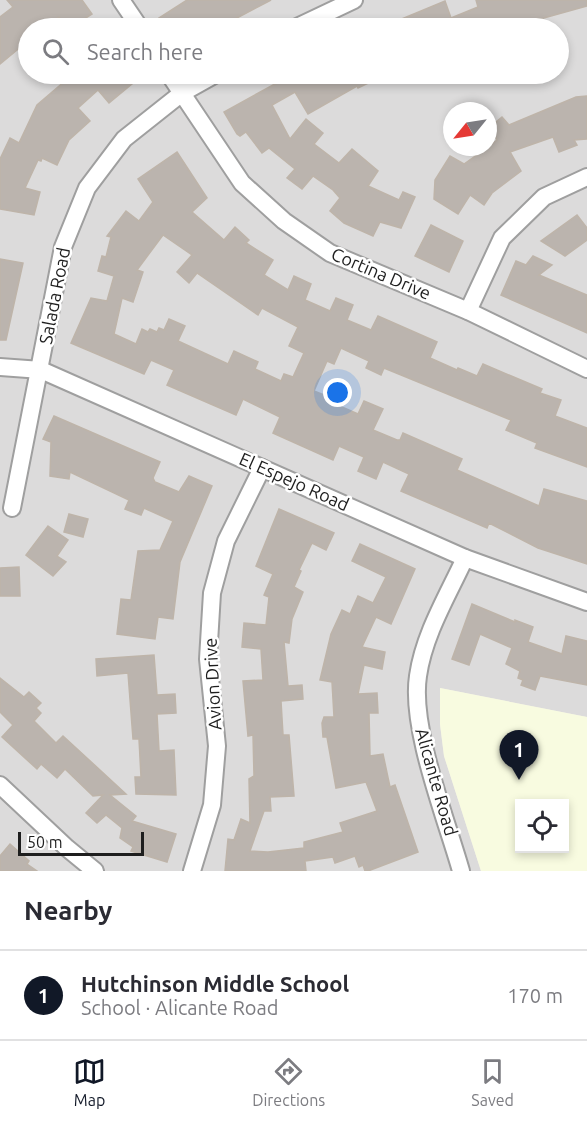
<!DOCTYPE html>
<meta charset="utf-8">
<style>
body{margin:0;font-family:Ubuntu,sans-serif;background:#f2f2f3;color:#2b2b33}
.controls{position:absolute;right:18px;bottom:18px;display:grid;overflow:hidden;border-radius:0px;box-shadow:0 3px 9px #0003}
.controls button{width:54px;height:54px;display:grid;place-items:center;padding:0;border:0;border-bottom:2px solid #e1e1e2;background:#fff;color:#2b2b33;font:30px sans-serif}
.compass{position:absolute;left:443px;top:102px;width:54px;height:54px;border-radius:50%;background:#fff;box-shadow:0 3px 9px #0003;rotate:240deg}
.scale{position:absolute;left:18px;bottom:15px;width:126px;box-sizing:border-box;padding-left:6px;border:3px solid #1e1e1e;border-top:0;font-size:16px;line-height:21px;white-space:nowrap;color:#1e1e1e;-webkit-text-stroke:4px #fff;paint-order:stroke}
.you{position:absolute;left:338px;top:393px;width:21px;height:21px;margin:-15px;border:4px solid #fff;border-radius:50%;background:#1a73e8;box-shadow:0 0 0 9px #1a73e833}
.badge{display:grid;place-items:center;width:39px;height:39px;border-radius:50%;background:#111827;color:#fff;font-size:20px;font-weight:700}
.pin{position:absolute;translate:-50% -50px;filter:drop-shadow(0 2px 3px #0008)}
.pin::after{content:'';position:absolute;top:32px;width:21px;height:18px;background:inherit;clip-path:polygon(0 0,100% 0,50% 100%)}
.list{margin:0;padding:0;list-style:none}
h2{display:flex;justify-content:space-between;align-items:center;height:78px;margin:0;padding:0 24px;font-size:26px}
h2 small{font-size:20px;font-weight:400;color:#7c7c81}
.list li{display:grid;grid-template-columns:39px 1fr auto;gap:18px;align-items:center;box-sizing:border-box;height:90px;padding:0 24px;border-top:2px solid #e1e1e2}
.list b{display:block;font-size:22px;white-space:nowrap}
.list p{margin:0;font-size:20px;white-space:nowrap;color:#7c7c81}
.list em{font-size:20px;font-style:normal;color:#7c7c81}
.icon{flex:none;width:33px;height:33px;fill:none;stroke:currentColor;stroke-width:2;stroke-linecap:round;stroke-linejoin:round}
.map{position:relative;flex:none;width:587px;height:871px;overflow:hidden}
.search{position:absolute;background:#fff;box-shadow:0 3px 9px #0003;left:18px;right:18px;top:18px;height:66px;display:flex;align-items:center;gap:15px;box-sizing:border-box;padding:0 21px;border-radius:33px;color:#7c7c81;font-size:22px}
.sheet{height:168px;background:#fff}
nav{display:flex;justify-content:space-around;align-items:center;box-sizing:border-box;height:84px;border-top:2px solid #e1e1e2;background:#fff;font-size:16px;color:#7c7c81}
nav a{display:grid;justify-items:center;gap:3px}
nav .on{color:#111827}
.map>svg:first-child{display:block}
.residential{fill:#dcdbdb;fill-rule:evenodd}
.education{fill:#f8fbe0;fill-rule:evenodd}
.building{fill:#bbb4ae;stroke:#beb4a9;stroke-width:1.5;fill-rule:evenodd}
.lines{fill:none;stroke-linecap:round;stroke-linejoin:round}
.street-casing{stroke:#9f9f9f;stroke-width:20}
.street{stroke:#fff;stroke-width:16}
.labels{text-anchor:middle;stroke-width:5;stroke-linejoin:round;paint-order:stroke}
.street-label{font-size:18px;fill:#1e1e1e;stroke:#fff}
</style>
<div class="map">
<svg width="587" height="871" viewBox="0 0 587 871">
<rect width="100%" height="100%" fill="#eeece5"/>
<path class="residential" d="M0,0H587V717L440,688V724L444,756L481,871H0ZM28,28H558V74H28ZM452,111H488V147H452Z"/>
<path class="education" d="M440,688L587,717V871H481L444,756L440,724ZM520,804H564V848H520Z"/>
<g class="building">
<path d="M7,0H82L92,14L70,28H67L59,17L44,28H28V41L0,64V17L13,7Z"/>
<path d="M187,0H271L218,28H166L159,18Z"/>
<path d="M476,0H587V6L508,28H380L445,1L451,18L478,7Z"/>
<path d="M87,74H144L109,103L98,90L78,108L90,121L69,140L57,165L42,158L41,161L38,160L25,188L40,192L34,215L0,209V159L10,138L19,143L37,105L72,75L77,80Z"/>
<path d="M293,74H387L358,88L357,86L308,114L295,92L272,105L290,139L306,119L323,133L314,144L339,163L352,149L378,171L368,186L399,200L403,192L415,197L401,228L380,222L373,236L344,223L330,211L340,198L333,190L313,176L302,189L287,178L295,169L269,148L262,153L246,132L240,136L237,134L224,112Z"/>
<path d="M587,96V139L574,140L577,145L559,152L553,137L510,152L521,171L492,193L484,205L470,195L458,214L434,199L435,180L450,156L464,164L488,147L497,140L490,127L502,117L509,125L576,97Z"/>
<path d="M177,152L207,198L192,212L224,240L235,227L249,240L246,243L273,260L264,275L288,290L294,276L311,284L305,300L330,311L336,298L353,305L347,320L371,330L378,316L437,342L430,358L457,370L458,368L477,376L483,364L542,389L540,393L561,400L555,416L587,428V467L535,448L537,443L506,430L511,420L384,368L381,375L366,368L369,361L341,348L334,364L327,361L314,391L329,397L328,401L358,414L364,401L383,409L373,430L397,440H400L403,433L462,459L457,470L539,506L544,489L587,501V564L538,548L489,523L487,528L401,491L409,474L383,462L376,479L358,471L364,457L339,446L333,460L273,433L280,417L243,399L236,415L167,385L174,370L151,360L144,374L71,343L91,298L107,301L114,276L98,271L102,256L106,257L111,237L107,236L126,211L139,221L153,202L138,179ZM163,235L192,255L177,272L189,283L197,273L258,315L262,308L298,327L289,346L304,353L293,377L284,374L281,381L255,369L258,362L234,351L228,364L178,341L185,326L169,319L164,330L159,328L157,332L150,329L148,332L142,329L136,344L114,334L122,298L133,302L143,272L137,270Z"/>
<path d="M577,215L587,228V240L565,256L541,241Z"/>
<path d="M431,225L463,241L449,272L415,256Z"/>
<path d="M533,256L552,265L539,275L587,295V333L501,295L516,261L526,265Z"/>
<path d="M0,259L23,263L6,340H0Z"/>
<path d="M54,416L160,462L153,478L155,482L179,492L189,476L212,486L180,562L173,619L158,617L155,639L117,634L121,599L131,600L138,551L160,550L173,521L144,508L141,515L125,509L129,500L70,472L69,479L50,476L51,442L43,439Z"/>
<path d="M279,509L334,533L326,550L312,543L299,570L301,571L294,587L303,592L292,619L289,643L284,642L288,686L302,685L303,699L281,701L283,735H289L294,796L270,797L271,811H264L250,851L268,852L304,848V842L343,832L340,823L377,811L366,782L336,788L327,737H323L322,723L324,717H334L332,682L320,680L331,634L342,610L350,614L358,596L373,603L386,577L352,561L360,544L415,569L391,624L376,617L362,647L385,652L382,669L364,665L358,694L377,693L378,713H369L370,756L383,754L390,787L395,785L418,852L368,871H365L363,865L359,867L355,856L335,863L333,857L305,861L306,871H225L228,839L234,840L241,819L250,823L249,779L254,776L253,735L248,736L243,681L263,680L261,649L242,647L244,623L266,625L269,597L264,595L273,574L256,566Z"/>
<path d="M69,514L88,519L83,537L64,532Z"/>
<path d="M48,526L68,540L57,556L66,562L53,576L26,555Z"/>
<path d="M19,567L20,596H0V568Z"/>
<path d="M472,604L515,622V620L533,627L528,642L562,654L566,636L587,641V685L540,676L535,690L521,685L523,680L518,678L520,671L506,664L512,648L480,634L469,665L452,659Z"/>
<path d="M154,655L157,695L175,694L176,713L157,714L159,751L174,750L176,795L136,794L135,777H141L139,739H133L128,673L97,676L96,659Z"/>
<path d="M0,678L24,697L29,692L41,703L36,708L41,713L34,721L56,743L63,736L126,794L110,795L136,816L132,821L176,834L167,862L131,851L133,847L120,838L122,828L106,815L97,823L86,813L103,795L93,796L65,769L57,778L41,764L37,769L2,737L13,725L0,712Z"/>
<path d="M10,844L29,861L27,864L37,871H0V856Z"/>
</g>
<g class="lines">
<defs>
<g id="street">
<path d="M121,0L140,28"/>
<path d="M295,28L354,0"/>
<path d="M169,74L242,183L284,221L330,253L468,311L587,369"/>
<path d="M468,311L502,238L544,197L587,177"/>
<path d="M0,367L41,370L465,558L587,602"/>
<path d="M12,508L63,247L87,188L124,139L182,93L216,74"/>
<path d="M0,785L67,848L95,871"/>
<path d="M192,871L212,805L217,746L208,659L212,593L226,541L262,468"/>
<path d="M461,871C446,818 410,728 418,676C424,634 448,595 465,558"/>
</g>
</defs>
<use href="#street" class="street-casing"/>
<use href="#street" class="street"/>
</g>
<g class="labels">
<g class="street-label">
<text transform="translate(381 274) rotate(23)" y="6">Cortina Drive</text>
<text transform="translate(55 296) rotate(-79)" y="6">Salada Road</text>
<text transform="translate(294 482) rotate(24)" y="6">El Espejo Road</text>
<text transform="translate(213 684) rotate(-93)" y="6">Avion Drive</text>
<text transform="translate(436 782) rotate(74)" y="6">Alicante Road</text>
</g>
</g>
</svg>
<div class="controls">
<button><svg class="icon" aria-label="locate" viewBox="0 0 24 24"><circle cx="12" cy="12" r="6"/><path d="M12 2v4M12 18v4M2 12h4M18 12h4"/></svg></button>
</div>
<svg class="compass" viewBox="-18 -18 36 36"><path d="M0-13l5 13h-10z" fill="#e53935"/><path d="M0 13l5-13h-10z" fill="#7c7c81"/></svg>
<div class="scale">50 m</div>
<div class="you"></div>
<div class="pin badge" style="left:519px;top:780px">1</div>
<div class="search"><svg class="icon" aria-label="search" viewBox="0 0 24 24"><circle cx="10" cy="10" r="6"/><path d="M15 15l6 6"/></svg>Search here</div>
</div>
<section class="sheet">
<h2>Nearby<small></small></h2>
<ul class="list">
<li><span class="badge">1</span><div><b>Hutchinson Middle School</b><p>School · Alicante Road</p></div><em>170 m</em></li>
</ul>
</section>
<nav>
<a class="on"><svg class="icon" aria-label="map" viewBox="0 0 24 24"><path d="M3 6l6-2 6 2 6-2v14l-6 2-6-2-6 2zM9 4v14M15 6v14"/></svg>Map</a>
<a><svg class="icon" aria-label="directions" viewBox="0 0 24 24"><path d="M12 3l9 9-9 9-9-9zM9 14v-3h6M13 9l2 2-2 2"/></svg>Directions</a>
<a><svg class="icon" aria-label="saved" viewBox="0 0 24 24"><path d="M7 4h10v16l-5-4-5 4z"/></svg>Saved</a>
</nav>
